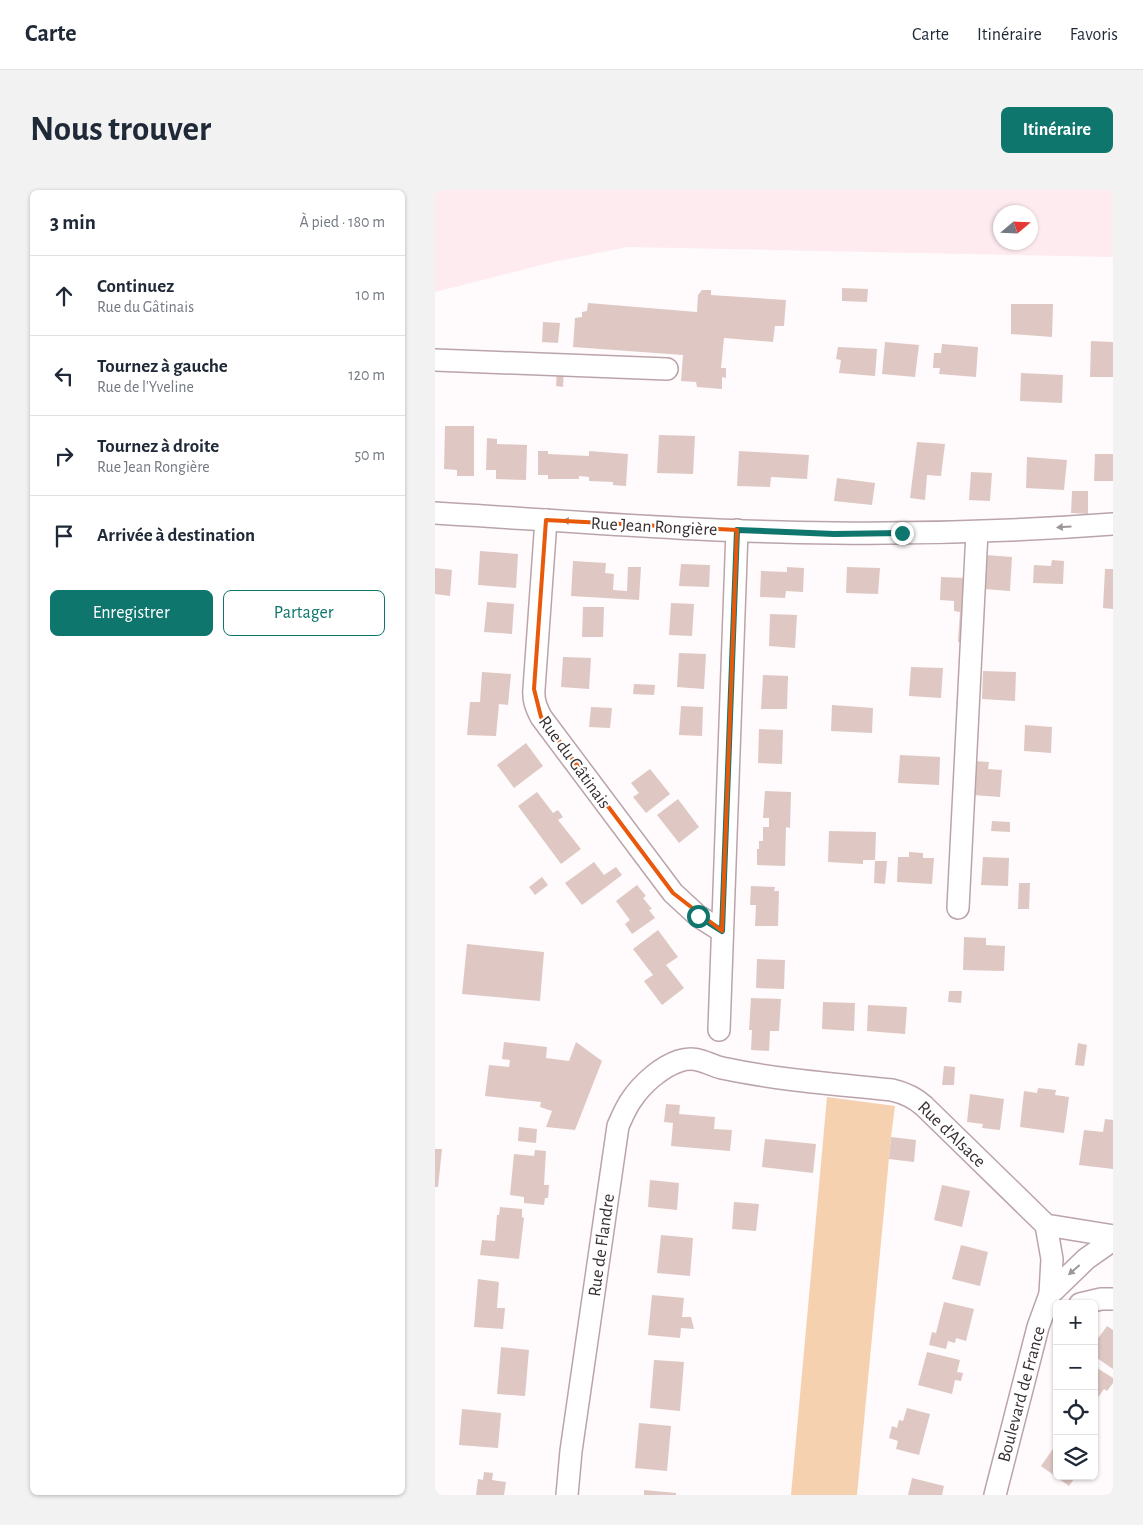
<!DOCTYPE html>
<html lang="fr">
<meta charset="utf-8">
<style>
body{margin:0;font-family:"Alegreya Sans",sans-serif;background:#f2f2f3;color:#1f2937}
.controls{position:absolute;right:15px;bottom:15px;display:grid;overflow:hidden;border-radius:8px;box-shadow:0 1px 4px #0004}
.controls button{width:45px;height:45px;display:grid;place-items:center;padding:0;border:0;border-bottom:1px solid #e0e1e3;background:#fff;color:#1f2937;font:25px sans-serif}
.compass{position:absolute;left:558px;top:15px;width:45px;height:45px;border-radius:50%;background:#fff;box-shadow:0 1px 4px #0004;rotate:71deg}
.stop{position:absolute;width:15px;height:15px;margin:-11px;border:4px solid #0f766e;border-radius:50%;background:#fff}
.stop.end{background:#0f766e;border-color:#fff;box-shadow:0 1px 5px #0008}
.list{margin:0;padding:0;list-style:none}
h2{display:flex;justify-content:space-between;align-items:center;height:65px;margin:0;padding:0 20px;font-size:21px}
h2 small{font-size:16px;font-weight:400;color:#747a83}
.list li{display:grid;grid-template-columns:32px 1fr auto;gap:15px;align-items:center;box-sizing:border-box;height:80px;padding:0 20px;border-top:1px solid #e0e1e3}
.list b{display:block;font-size:19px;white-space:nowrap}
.list p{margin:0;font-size:16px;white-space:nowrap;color:#747a83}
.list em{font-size:16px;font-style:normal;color:#747a83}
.actions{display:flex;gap:10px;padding:15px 20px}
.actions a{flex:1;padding:11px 0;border:1px solid #0f766e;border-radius:8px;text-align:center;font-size:18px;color:#0f766e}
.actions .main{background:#0f766e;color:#fff}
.icon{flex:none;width:28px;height:28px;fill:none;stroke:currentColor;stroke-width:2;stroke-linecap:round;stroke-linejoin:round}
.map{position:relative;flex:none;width:678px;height:1305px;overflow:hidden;border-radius:8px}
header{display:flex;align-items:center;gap:30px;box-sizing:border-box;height:70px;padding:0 25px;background:#fff;border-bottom:1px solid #e0e1e3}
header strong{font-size:24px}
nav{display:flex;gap:28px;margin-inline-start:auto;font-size:18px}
.intro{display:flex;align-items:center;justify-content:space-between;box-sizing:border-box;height:120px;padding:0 30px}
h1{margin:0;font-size:35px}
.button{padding:12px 22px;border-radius:8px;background:#0f766e;color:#fff;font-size:18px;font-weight:700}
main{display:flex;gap:30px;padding:0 30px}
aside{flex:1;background:#fff;border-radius:8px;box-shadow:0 1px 4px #0004}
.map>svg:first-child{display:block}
.built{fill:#feebf0;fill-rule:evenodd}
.green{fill:#f5d1b0}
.building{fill:#dfc8c3}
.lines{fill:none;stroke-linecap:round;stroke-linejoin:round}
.minor-casing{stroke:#baa4aa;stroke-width:24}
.minor{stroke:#fff;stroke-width:21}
.oneway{fill:#9c9898}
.route{stroke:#0f766e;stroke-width:6}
.marked{fill:none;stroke:#e8590c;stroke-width:4;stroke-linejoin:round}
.labels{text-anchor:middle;stroke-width:4;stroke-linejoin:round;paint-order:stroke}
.street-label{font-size:18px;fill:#393032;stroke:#fff}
</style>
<header>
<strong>Carte</strong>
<nav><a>Carte</a><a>Itinéraire</a><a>Favoris</a></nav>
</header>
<div class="intro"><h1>Nous trouver</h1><a class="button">Itinéraire</a></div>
<main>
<aside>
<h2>3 min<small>À pied · 180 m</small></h2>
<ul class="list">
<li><svg class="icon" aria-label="ahead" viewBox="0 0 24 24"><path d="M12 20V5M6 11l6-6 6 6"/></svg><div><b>Continuez</b><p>Rue du Gâtinais</p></div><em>10 m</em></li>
<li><svg class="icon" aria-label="left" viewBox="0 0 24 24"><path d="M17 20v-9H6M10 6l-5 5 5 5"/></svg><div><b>Tournez à gauche</b><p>Rue de l'Yveline</p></div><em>120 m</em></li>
<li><svg class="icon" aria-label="right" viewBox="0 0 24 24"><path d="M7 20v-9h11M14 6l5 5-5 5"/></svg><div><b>Tournez à droite</b><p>Rue Jean Rongière</p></div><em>50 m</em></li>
<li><svg class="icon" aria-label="arrive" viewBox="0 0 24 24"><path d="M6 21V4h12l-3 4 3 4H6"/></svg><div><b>Arrivée à destination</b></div></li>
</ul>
<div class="actions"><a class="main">Enregistrer</a><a>Partager</a></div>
</aside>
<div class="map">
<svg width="678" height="1305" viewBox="0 0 678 1305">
<rect width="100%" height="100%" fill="#fffafb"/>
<path class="built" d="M0,0H678V67L193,57L118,72L0,102ZM566,22H596V52H566Z"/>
<path class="green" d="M392,907L460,916L456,947L422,1305H356Z"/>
<g class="building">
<path d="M407,98L433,99L432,112L407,111Z"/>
<path d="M267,100H276V105L351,110L349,136H340L338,152L289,148L286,178H291V188L287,187V199L262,197L261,192L246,191L248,165L138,157L140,128L147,127V122L152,121L153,113L262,122L263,105Z"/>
<path d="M576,114H618L617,147L576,144Z"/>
<path d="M108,132L125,133L123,153L107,152Z"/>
<path d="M656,151L678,152V187H655Z"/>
<path d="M450,152L484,155L480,187L447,184Z"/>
<path d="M507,154L543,157L541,187L504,184L505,178H498L499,163H506Z"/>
<path d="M403,157L442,159L440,186L404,183L406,170L401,169Z"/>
<path d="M122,180H129L128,197L121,196Z"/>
<path d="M586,183L628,185L627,213L585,211Z"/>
<path d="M10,236H39V286H22V280L9,279Z"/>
<path d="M224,245L260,246L258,284L222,283Z"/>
<path d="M52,248L62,249V254L92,255L91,290L61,289V280H51Z"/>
<path d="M482,252L510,254L506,286L492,285L490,310L475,308Z"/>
<path d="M103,261H113V264L154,266V261L193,264L191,296L178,295V292L154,291V287L144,286V289H113V285H103Z"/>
<path d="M304,261L374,265L372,289L336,287L335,297L302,296Z"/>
<path d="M660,264H678V291H659Z"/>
<path d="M592,267L632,270L629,300L591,298Z"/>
<path d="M536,282L557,283L555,311L534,310Z"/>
<path d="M402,288L440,293L437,315L399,311Z"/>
<path d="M637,301H653V324L636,323Z"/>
<path d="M45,361L83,364L81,398L43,395Z"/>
<path d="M550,365L577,367L575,401L549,399Z"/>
<path d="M617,370L629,371L628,394L598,393L599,375L616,376Z"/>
<path d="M138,371L171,373L170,383L179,384L178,400L192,401L193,377H206L204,410L136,406Z"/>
<path d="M246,374L275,375L274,397L244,396Z"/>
<path d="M352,377L369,378L368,402L351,401L350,408L325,407L326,381L352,382Z"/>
<path d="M412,377L445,378L443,404L411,403Z"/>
<path d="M0,378L17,380L15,406L0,404Z"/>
<path d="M670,379H678V419L668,418Z"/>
<path d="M506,387L530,388L531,452H523L525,422L519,421V411L505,410Z"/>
<path d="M52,412L79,414L77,444L49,442Z"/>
<path d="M236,413L259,414L257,446L234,445Z"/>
<path d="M148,417H169L168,447H147Z"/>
<path d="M335,424L362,425L360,458L334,456Z"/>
<path d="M244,463L271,464L269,499L242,497Z"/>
<path d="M128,467L156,468L154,499L126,497Z"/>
<path d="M476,477L508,478L506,508L474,506Z"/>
<path d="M548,481L581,482L580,511L547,509Z"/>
<path d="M47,482L76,484L73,515L64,514L61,546L32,545L35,512H45Z"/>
<path d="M328,485L353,486L352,519H326Z"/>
<path d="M199,494L220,495L219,505L198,504Z"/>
<path d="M397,515L438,518L437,543L396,541Z"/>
<path d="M246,516L268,517L267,546L244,545Z"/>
<path d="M156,517L177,518L175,538L154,537Z"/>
<path d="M590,535L617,537L616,563L589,561Z"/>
<path d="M324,539L348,540L347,574L323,573Z"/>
<path d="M91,553L108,576L79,598L62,575Z"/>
<path d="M465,565L505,567L504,595L463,593Z"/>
<path d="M539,571L554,572L553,579L567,580L565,607L538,605Z"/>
<path d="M215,579L235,604L211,623L198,607L204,603L196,593Z"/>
<path d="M330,601L356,602L355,638L351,637L350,676L322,675V659H324V651H328V637H334V628H328Z"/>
<path d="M102,602L118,623L123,620L128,627L123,630L146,659L126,674L83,616Z"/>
<path d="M243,609L264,637L244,653L222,625Z"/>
<path d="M557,631L575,632V642L556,641Z"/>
<path d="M394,641L441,642L440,670H428V674L393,672Z"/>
<path d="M474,662L488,663V668H499L497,694L462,692L463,667H474Z"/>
<path d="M548,667L574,668L573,696L546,695Z"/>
<path d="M440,671H452L450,694L439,693Z"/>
<path d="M159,672L169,685L181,677L187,685L147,715L130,693Z"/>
<path d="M107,687L113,695L100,705L94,697Z"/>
<path d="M584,693H595L594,719H583Z"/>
<path d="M202,695L211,706L208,708L217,719L214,720L220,728L197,744L190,734L195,730L181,711Z"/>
<path d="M316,696L340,697L339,701H344L343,736H320L321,715H315Z"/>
<path d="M223,740L243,767L231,775L249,798L227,815L209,791L218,785L198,759Z"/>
<path d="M529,747L551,748V755L570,756L569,781L528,780Z"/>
<path d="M32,754L109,762L105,811L27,804Z"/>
<path d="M322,769L350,770L349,799L321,798Z"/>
<path d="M514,801H527L526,813L513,812Z"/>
<path d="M316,808L346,809L344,841H335L334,861L316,860L317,840H314Z"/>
<path d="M388,812L420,813L419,841L387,839Z"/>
<path d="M433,815L472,817L470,844L432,841Z"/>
<path d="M69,852L112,857L111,868L134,871L141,852L167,871L140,940L111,937L117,921L105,917L106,912L50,906L54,875L74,877L75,870L67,869Z"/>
<path d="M643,853L652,855L649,876L640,875Z"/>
<path d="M509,876L520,877L519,895H507Z"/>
<path d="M603,898L621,900L620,905L634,907L629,943L585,937L589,901L602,903Z"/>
<path d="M535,904L569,909L565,940L547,938L548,934L532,932Z"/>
<path d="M231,914L245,915L244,924L280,927L279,939L297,940L295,961L236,956L238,933L229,932Z"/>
<path d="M670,929L678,930V979L644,975L649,940L668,942Z"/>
<path d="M84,937L102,939L101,953L83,951Z"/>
<path d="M456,947L481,950L479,972L454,969Z"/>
<path d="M330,949L381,954L378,983L327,977Z"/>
<path d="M0,959H7L3,997H0Z"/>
<path d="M100,960L111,961L109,995H114L113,1008H110L109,1015L89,1013V1007L75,1005L79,964L99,966Z"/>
<path d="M215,990L244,993L242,1020L213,1017Z"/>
<path d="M507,995L535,1001L527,1037L499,1030Z"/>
<path d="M299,1012L324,1014L321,1041L297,1039Z"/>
<path d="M65,1017L87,1019V1027L89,1028L84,1069L45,1065L47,1050L60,1051L62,1025H64Z"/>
<path d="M226,1045L258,1048L255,1086L222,1083Z"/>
<path d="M526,1055L553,1062L545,1096L517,1089Z"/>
<path d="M43,1089L64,1092L62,1118H70L68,1139L39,1137Z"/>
<path d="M217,1105L249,1108L247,1127H256L259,1139L246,1138L245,1148L213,1145Z"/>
<path d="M509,1112L539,1119L531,1151L521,1148L520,1153L513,1151L511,1159L494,1155L497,1142L501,1143Z"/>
<path d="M672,1136L678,1140V1179L659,1166V1154Z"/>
<path d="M66,1157L94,1160L90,1206L62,1204Z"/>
<path d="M492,1162L525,1170L522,1182L528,1183L526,1191L520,1190L517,1204L483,1195Z"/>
<path d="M219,1170L249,1172L245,1221L215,1218Z"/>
<path d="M659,1176L678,1188V1193L672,1201L669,1199L659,1213Z"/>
<path d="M472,1218L495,1224L484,1265L461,1259L463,1251L454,1248L457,1236L462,1238L464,1230L468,1231Z"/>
<path d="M27,1219L66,1223L63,1258L24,1255Z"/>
<path d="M204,1233L236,1236L232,1281L200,1278Z"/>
<path d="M622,1253V1286H641L634,1296L606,1276Z"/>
<path d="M49,1282L58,1283L57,1290L71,1292L69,1305H41L43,1289L48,1290Z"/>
<path d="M477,1288L509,1296L507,1305H473Z"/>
<path d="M209,1300L241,1303V1305H209Z"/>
</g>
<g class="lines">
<defs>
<g id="minor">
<path d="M0,170L232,179"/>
<path d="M0,323C133,331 266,342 399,343C492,344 585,341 678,334"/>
<path d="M111,330L99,499C98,510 101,517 106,527L238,703L263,726L287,741"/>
<path d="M523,718L542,342"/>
<path d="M284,840L302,340"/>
<path d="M611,1035L617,1069L615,1104"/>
<path d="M645,1114L666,1109H678"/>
<path d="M132,1305L136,1261L183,936C187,927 191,917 197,909C207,894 226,877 244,871C262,865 271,874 287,878C343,890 400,894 457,900C470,903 479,907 489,916L611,1035L678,1046"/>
<path d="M560,1305L603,1137L615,1104L651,1069L678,1050"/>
</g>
</defs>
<use href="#minor" class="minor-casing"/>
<use href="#minor" class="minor"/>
</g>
<defs><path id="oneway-solid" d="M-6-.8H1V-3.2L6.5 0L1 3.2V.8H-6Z" transform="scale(1.25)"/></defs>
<g class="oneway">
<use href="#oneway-solid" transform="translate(135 331) rotate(-177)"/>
<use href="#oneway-solid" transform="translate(629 337) rotate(176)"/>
<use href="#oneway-solid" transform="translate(639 1080) rotate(139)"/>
</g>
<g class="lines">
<path class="route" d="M263,726L287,741L302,340L399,344L467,343"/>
</g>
<path class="marked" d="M111,330L302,340L287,741L238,703L106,527L99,499Z"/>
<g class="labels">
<g class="street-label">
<text transform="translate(219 336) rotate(3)" y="6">Rue Jean Rongière</text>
<text transform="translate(140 572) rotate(54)" y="6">Rue du Gâtinais</text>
<text transform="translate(517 944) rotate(44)" y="6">Rue d'Alsace</text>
<text transform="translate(166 1055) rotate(-82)" y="6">Rue de Flandre</text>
<text transform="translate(586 1204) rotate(-75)" y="6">Boulevard de France</text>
</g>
</g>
</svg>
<div class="controls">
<button>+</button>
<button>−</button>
<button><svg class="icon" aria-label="locate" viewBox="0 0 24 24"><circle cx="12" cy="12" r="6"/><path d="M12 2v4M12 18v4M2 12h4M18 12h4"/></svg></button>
<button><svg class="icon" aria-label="layers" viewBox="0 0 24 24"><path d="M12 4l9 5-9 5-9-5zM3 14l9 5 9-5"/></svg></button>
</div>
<svg class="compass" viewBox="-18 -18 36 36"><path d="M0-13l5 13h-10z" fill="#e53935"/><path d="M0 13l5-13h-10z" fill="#747a83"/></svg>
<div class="stop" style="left:263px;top:726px"></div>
<div class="stop end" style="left:467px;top:343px"></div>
</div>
</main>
